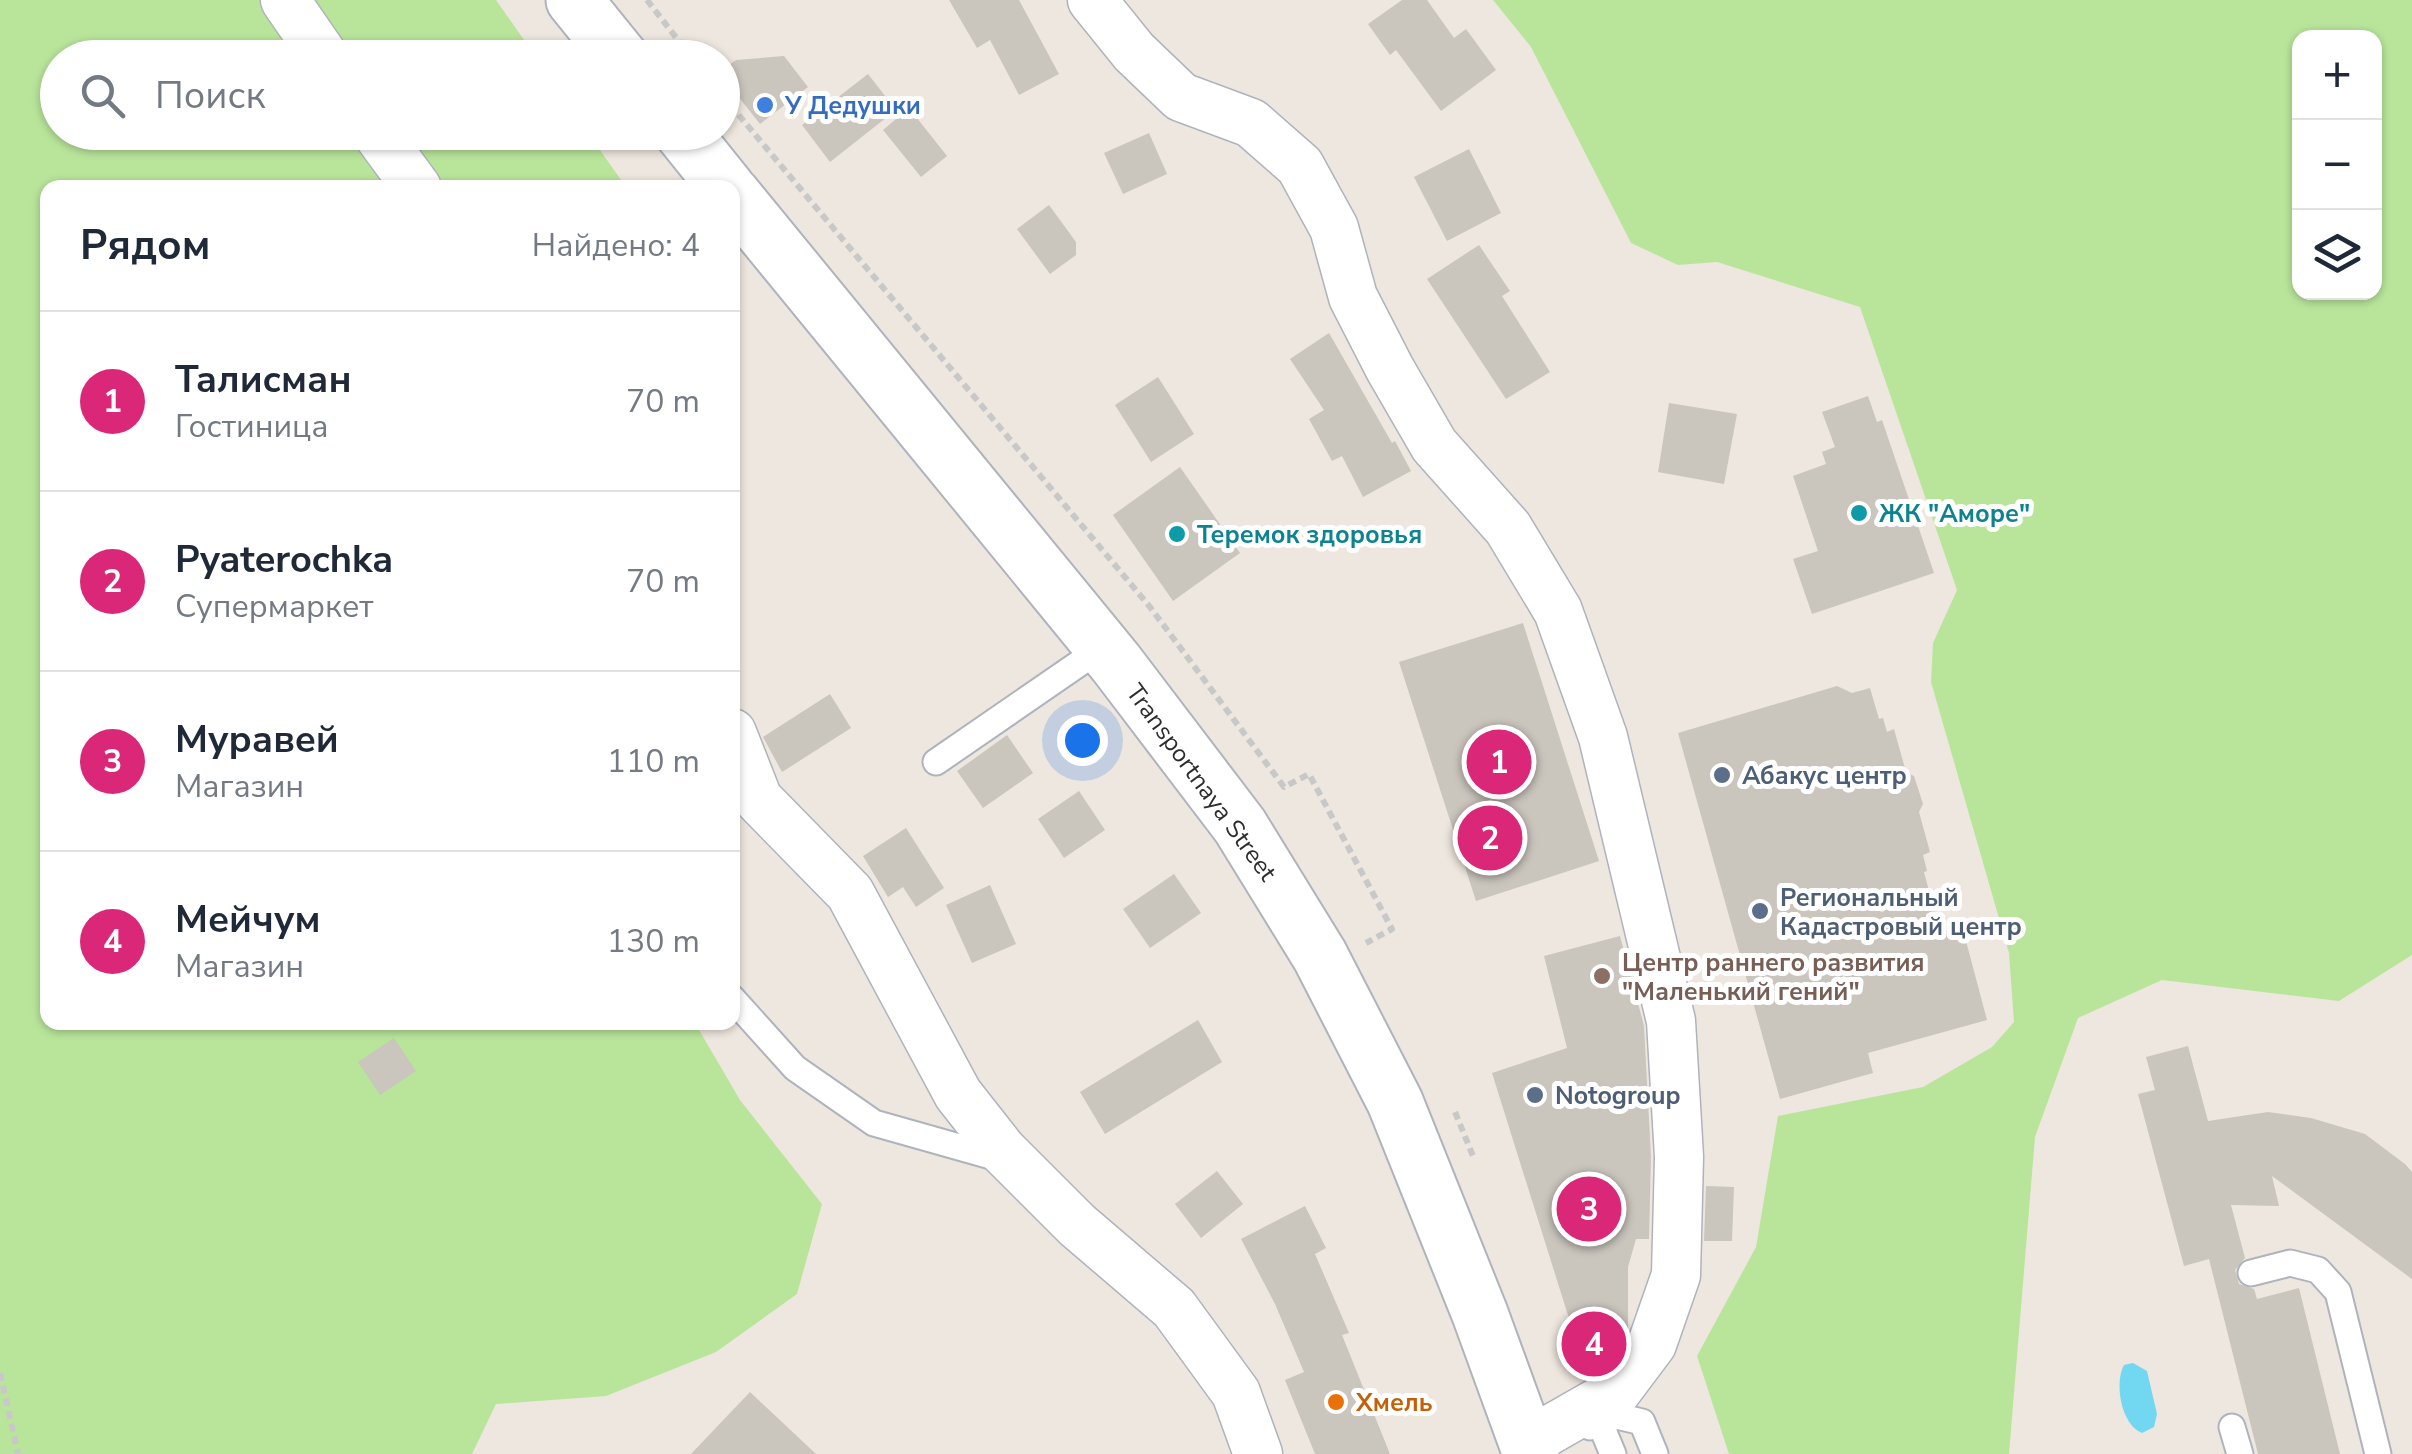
<!DOCTYPE html>
<html lang="ru">
<meta charset="utf-8">
<style>
body{margin:0;font-family:"Nunito Sans",sans-serif;background:#f2f2f3;color:#1f2937}
.controls{position:absolute;right:30px;top:30px;display:grid;overflow:hidden;border-radius:20px;box-shadow:0 2px 8px #0004}
.controls button{width:90px;height:90px;display:grid;place-items:center;padding:0;border:0;border-bottom:2px solid #e0e1e3;background:#fff;color:#1f2937;font:50px sans-serif}
.you{position:absolute;left:1082px;top:740px;width:35px;height:35px;margin:-25px;border:8px solid #fff;border-radius:50%;background:#1a73e8;box-shadow:0 0 0 15px #1a73e833}
.badge{display:grid;place-items:center;width:65px;height:65px;border-radius:50%;background:#db2777;color:#fff;font-size:32px;font-weight:700}
.pin{position:absolute;translate:-50% -50%;border:5px solid #fff;box-shadow:0 2px 10px #0006}
.list{margin:0;padding:0;list-style:none}
h2{display:flex;justify-content:space-between;align-items:center;height:130px;margin:0;padding:0 40px;font-size:42px}
h2 small{font-size:32px;font-weight:400;color:#747a83}
.list li{display:grid;grid-template-columns:65px 1fr auto;gap:30px;align-items:center;box-sizing:border-box;height:180px;padding:0 40px;border-top:2px solid #e0e1e3}
.list b{display:block;font-size:38px;white-space:nowrap}
.list p{margin:0;font-size:32px;white-space:nowrap;color:#747a83}
.list em{font-size:32px;font-style:normal;color:#747a83}
.icon{flex:none;width:55px;height:55px;fill:none;stroke:currentColor;stroke-width:2;stroke-linecap:round;stroke-linejoin:round}
.map{position:relative;flex:none;width:2412px;height:1454px;overflow:hidden}
.search{position:absolute;background:#fff;box-shadow:0 2px 8px #0004;left:40px;top:40px;width:700px;height:110px;display:flex;align-items:center;gap:25px;box-sizing:border-box;padding:0 35px;border-radius:55px;color:#747a83;font-size:38px}
.panel{position:absolute;background:#fff;box-shadow:0 2px 8px #0004;left:40px;top:180px;width:700px;height:850px;border-radius:20px}
.map>svg:first-child{display:block}
.green{fill:#b9e59b;fill-rule:evenodd}
.water{fill:#72d7f1}
.building{fill:#cac5bd}
.lines{fill:none;stroke-linecap:round;stroke-linejoin:round}
.service-casing{stroke:#afb3bd;stroke-width:29}
.minor-casing{stroke:#afb3bd;stroke-width:51}
.secondary-casing{stroke:#afb3bd;stroke-width:59}
.path{stroke:#c8c8c8;stroke-width:6;stroke-dasharray:8 5;stroke-linecap:butt}
.service{stroke:#fff;stroke-width:25}
.minor{stroke:#fff;stroke-width:48}
.secondary{stroke:#fff;stroke-width:55}
.shop-dot{fill:#3f7fe0;stroke:#fff;stroke-width:4}
.culture-dot{fill:#0f9aa8;stroke:#fff;stroke-width:4}
.service-dot{fill:#5c6f8a;stroke:#fff;stroke-width:4}
.education-dot{fill:#8d6e63;stroke:#fff;stroke-width:4}
.food-dot{fill:#e8710a;stroke:#fff;stroke-width:4}
.labels{text-anchor:middle;stroke-width:10;stroke-linejoin:round;paint-order:stroke}
.shop-label{font-size:25px;font-weight:bold;fill:#366cbe;stroke:#fff;text-anchor:start}
.culture-label{font-size:25px;font-weight:bold;fill:#0d838f;stroke:#fff;text-anchor:start}
.service-label{font-size:25px;font-weight:bold;fill:#4e5e75;stroke:#fff;text-anchor:start}
.street-label{font-size:25px;fill:#2d2d2d;stroke:#fff}
.education-label{font-size:25px;font-weight:bold;fill:#785e54;stroke:#fff;text-anchor:start}
.food-label{font-size:25px;font-weight:bold;fill:#c56008;stroke:#fff;text-anchor:start}
</style>
<div class="map">
<svg width="2412" height="1454" viewBox="0 0 2412 1454">
<rect width="100%" height="100%" fill="#eee7df"/>
<g class="green">
<path d="M0,0H496L536,57L58,58V132L588,133L626,187L48,188V1022L695,1023L740,1100L822,1204L797,1294L716,1352L606,1396L496,1404L472,1454H0Z"/>
<path d="M1493,0H2412V955L2339,1001L2162,980L2078,1018L2035,1137L2009,1454H1729L1697,1356L1756,1247L1778,1116L1923,1087L1992,1047L2014,1022L2009,953L1931,682L1933,643L1957,590L1860,307L1717,262L1678,265L1631,243L1531,47ZM2300,38H2374V292H2300Z"/>
</g>
<path class="water" d="M2133,1363L2147,1371L2157,1414L2154,1427L2142,1433C2121,1425 2114,1383 2124,1365Z"/>
<g class="building">
<path d="M949,0H1019L1059,74L1019,95L990,40L977,48Z"/>
<path d="M1402,0H1427L1454,38L1466,29L1496,70L1441,111L1396,50L1390,55L1368,24Z"/>
<path d="M784,56L808,87L760,124L722,76V70L736,60Z"/>
<path d="M868,74L896,110L830,162L802,125Z"/>
<path d="M909,108L947,156L921,177L883,130Z"/>
<path d="M1149,133L1167,174L1123,194L1104,153Z"/>
<path d="M1469,149L1501,213L1447,241L1414,177Z"/>
<path d="M1049,205L1076,242V255L1050,274L1017,229Z"/>
<path d="M1479,245L1510,291L1502,296L1550,372L1506,399L1427,279Z"/>
<path d="M1329,333L1392,443L1395,441L1411,471L1363,497L1342,456L1332,461L1309,419L1324,410L1290,359Z"/>
<path d="M1158,377L1194,434L1151,462L1115,405Z"/>
<path d="M1868,396L1877,422L1882,420L1934,573L1812,614L1793,559L1818,551L1793,476L1826,464L1822,452L1835,447L1822,412Z"/>
<path d="M1669,403L1737,414L1724,484L1658,472Z"/>
<path d="M1180,467L1240,553L1173,601L1113,515Z"/>
<path d="M1523,623L1599,861L1476,901L1399,662Z"/>
<path d="M1837,686L1852,693L1870,688L1879,719L1883,718L1887,732L1894,729L1906,772L1914,776L1923,804L1919,812L1930,852L1923,855L1927,871L1924,872L1940,932L1962,926L1987,1020L1868,1053L1873,1073L1780,1099L1678,733Z"/>
<path d="M830,694L851,728L782,772L763,737Z"/>
<path d="M1007,735L1033,773L983,808L957,771Z"/>
<path d="M1079,791L1105,830L1064,858L1038,819Z"/>
<path d="M906,828L944,888L916,907L903,887L888,897L863,856Z"/>
<path d="M1174,874L1201,913L1150,948L1123,909Z"/>
<path d="M990,885L1016,944L972,963L946,905Z"/>
<path d="M1620,936L1644,1026L1651,1157L1649,1239H1636L1628,1267V1329L1586,1362L1572,1328L1492,1073L1567,1048L1544,956Z"/>
<path d="M1198,1020L1222,1062L1105,1134L1080,1092Z"/>
<path d="M394,1038L416,1071L380,1095L358,1062Z"/>
<path d="M2188,1046L2208,1121L2268,1112L2311,1118L2365,1134L2405,1164L2412,1172V1279L2272,1176L2279,1206L2231,1205L2245,1258L2235,1270L2239,1284L2254,1289L2257,1299L2299,1288L2340,1454H2258L2209,1259L2184,1266L2138,1094L2155,1090L2146,1057Z"/>
<path d="M1217,1171L1243,1204L1201,1238L1175,1204Z"/>
<path d="M1706,1186L1734,1187L1732,1241H1704Z"/>
<path d="M1305,1206L1326,1248L1315,1254L1349,1333L1342,1335L1390,1454H1315L1285,1380L1304,1372L1275,1304L1241,1239Z"/>
<path d="M750,1392L816,1454H691Z"/>
</g>
<g class="lines">
<defs>
<g id="service">
<path d="M936,762L1103,647"/>
<path d="M732,998L795,1068L874,1123L1005,1160"/>
<path d="M2251,1273L2290,1263L2318,1270L2338,1292L2378,1454"/>
<path d="M1600,1423L1613,1454"/>
<path d="M1590,1427L1617,1416L1642,1422L1655,1454"/>
<path d="M2232,1427L2240,1454"/>
</g>
<g id="minor">
<path d="M285,0L325,58"/>
<path d="M1092,0L1134,52L1181,97L1251,123L1300,166L1334,228L1353,297L1390,369L1434,445L1508,528L1558,611L1603,737L1671,1021L1679,1157L1676,1275L1652,1344L1616,1392L1527,1443"/>
<path d="M376,132L417,188"/>
<path d="M732,733L758,799L850,893L958,1094L1002,1150L1077,1225L1174,1308L1236,1393L1258,1454"/>
</g>
<g id="secondary">
<path d="M574,0L621,58"/>
<path d="M682,132L727,188"/>
<path d="M732,194L1116,663L1240,826L1320,956L1395,1102L1480,1314L1531,1454"/>
</g>
</defs>
<use href="#service" class="service-casing"/>
<use href="#minor" class="minor-casing"/>
<use href="#secondary" class="secondary-casing"/>
<g class="path">
<path d="M647,0L692,58"/>
<path d="M722,95L1150,607L1284,787L1309,774L1392,929L1366,943"/>
<path d="M1455,1112L1473,1156"/>
<path d="M0,1373L18,1454"/>
</g>
<use href="#service" class="service"/>
<use href="#minor" class="minor"/>
<use href="#secondary" class="secondary"/>
</g>
<circle class="shop-dot" cx="765" cy="105" r="10"/>
<g class="culture-dot">
<circle cx="1859" cy="513" r="10"/>
<circle cx="1177" cy="534" r="10"/>
</g>
<g class="service-dot">
<circle cx="1722" cy="775" r="10"/>
<circle cx="1760" cy="911" r="10"/>
<circle cx="1535" cy="1095" r="10"/>
</g>
<circle class="education-dot" cx="1602" cy="976" r="10"/>
<circle class="food-dot" cx="1336" cy="1402" r="10"/>
<g class="labels">
<g class="shop-label">
<text x="785" y="114">У Дедушки</text>
</g>
<g class="culture-label">
<text x="1879" y="522">ЖК "Аморе"</text>
<text x="1197" y="543">Теремок здоровья</text>
</g>
<g class="service-label">
<text x="1742" y="784">Абакус центр</text>
<text x="1780" y="906">Региональный<tspan x="1780" dy="29">Кадастровый центр</tspan></text>
<text x="1555" y="1104">Notogroup</text>
</g>
<g class="street-label">
<text transform="translate(1202 782) rotate(54)" y="9">Transportnaya Street</text>
</g>
<g class="education-label">
<text x="1622" y="971">Центр раннего развития<tspan x="1622" dy="29">"Маленький гений"</tspan></text>
</g>
<g class="food-label">
<text x="1356" y="1411">Хмель</text>
</g>
</g>
</svg>
<div class="controls">
<button>+</button>
<button>−</button>
<button><svg class="icon" aria-label="layers" viewBox="0 0 24 24"><path d="M12 4l9 5-9 5-9-5zM3 14l9 5 9-5"/></svg></button>
</div>
<div class="you"></div>
<div class="pin badge" style="left:1499px;top:762px">1</div>
<div class="pin badge" style="left:1490px;top:838px">2</div>
<div class="pin badge" style="left:1589px;top:1209px">3</div>
<div class="pin badge" style="left:1594px;top:1344px">4</div>
<div class="search"><svg class="icon" aria-label="search" viewBox="0 0 24 24"><circle cx="10" cy="10" r="6"/><path d="M15 15l6 6"/></svg>Поиск</div>
<section class="panel">
<h2>Рядом<small>Найдено: 4</small></h2>
<ul class="list">
<li><span class="badge">1</span><div><b>Талисман</b><p>Гостиница</p></div><em>70 m</em></li>
<li><span class="badge">2</span><div><b>Pyaterochka</b><p>Супермаркет</p></div><em>70 m</em></li>
<li><span class="badge">3</span><div><b>Муравей</b><p>Магазин</p></div><em>110 m</em></li>
<li><span class="badge">4</span><div><b>Мейчум</b><p>Магазин</p></div><em>130 m</em></li>
</ul>
</section>
</div>
